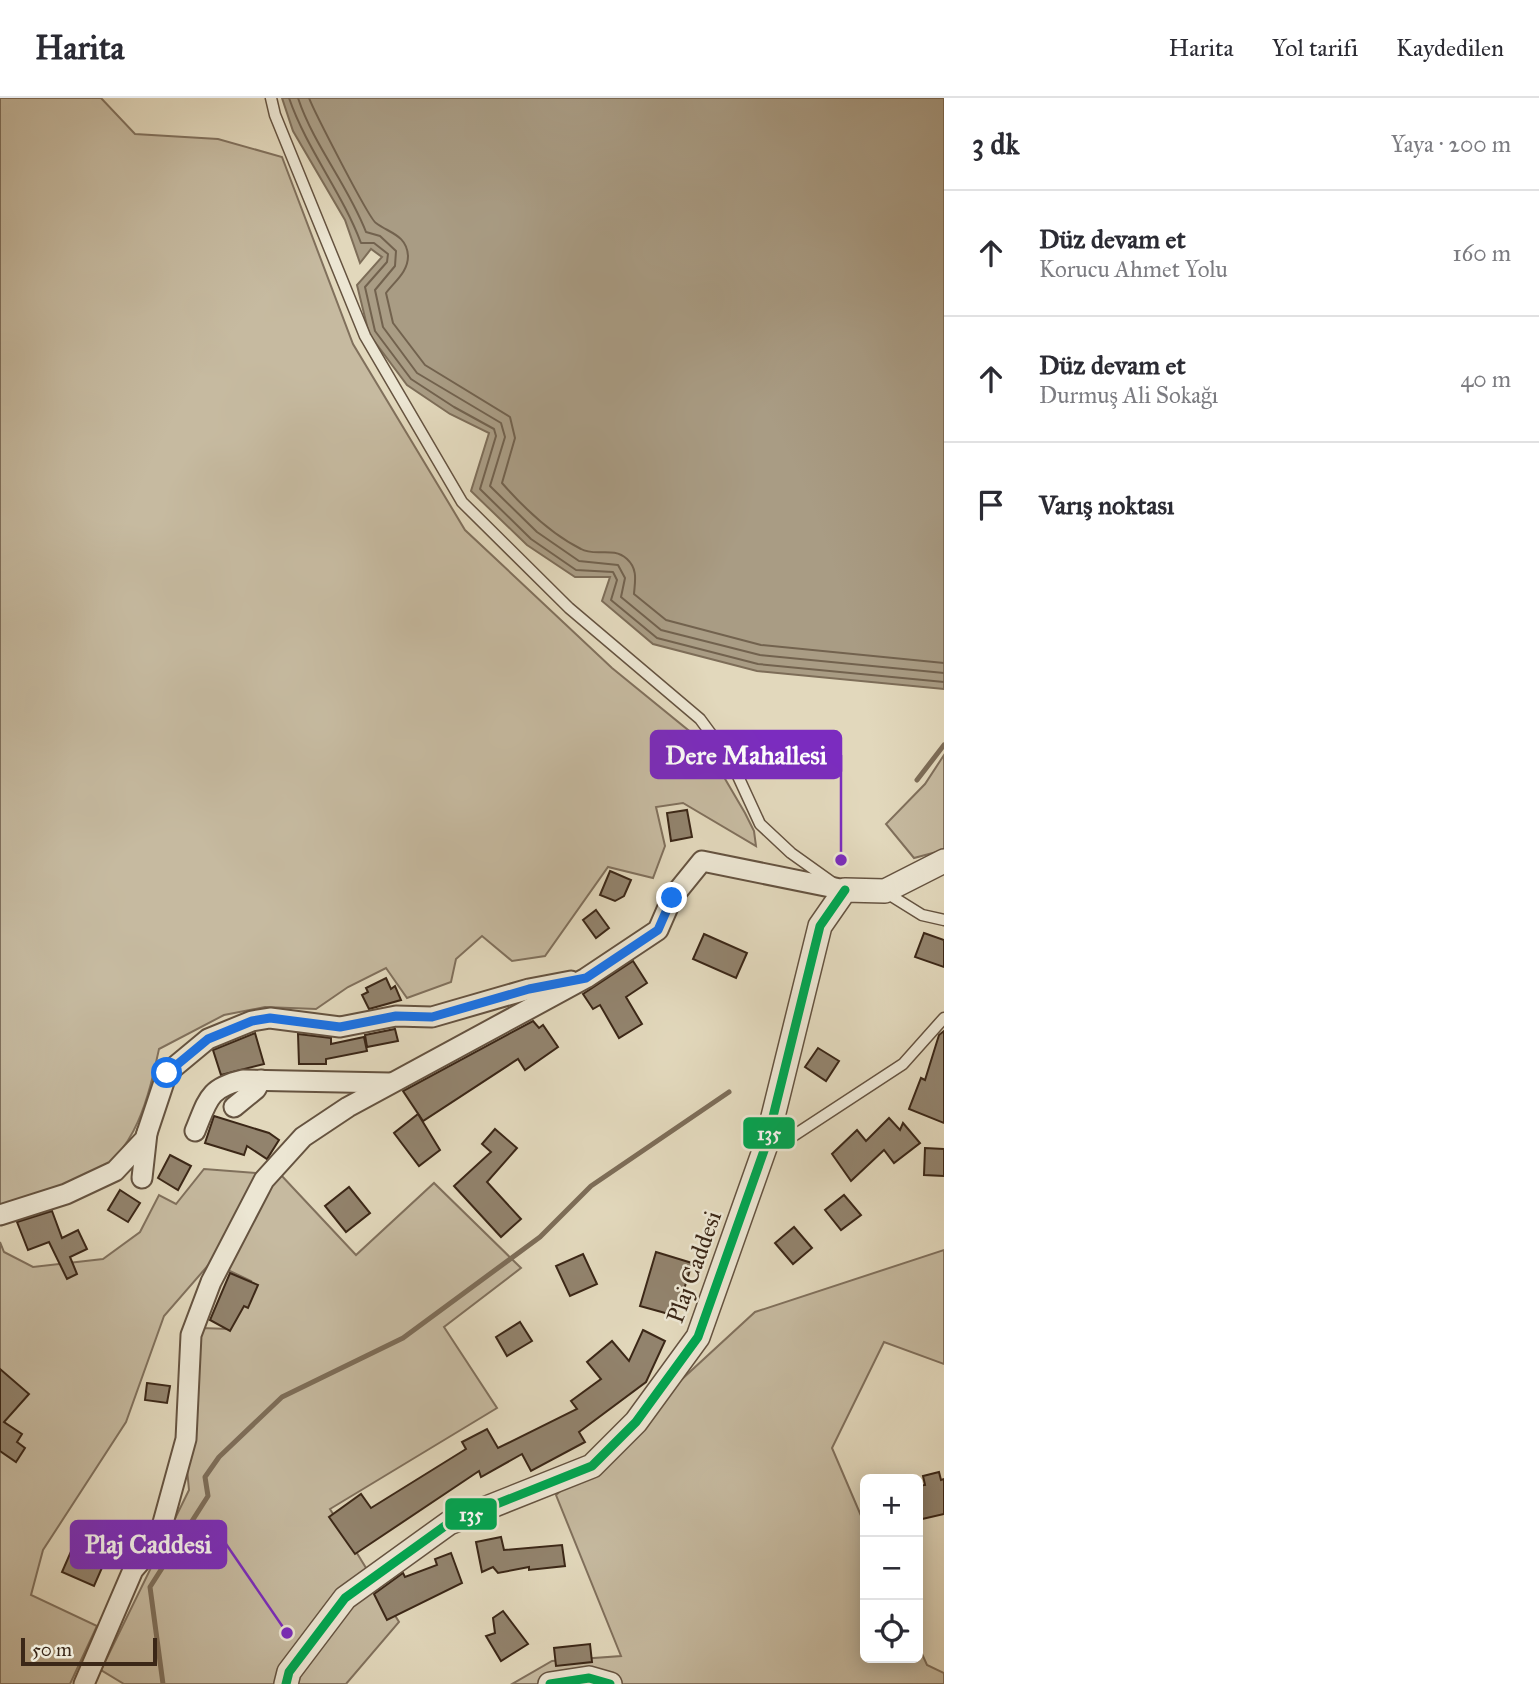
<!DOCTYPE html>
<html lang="tr">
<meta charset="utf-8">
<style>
body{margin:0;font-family:"IM FELL Great Primer",serif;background:#f7f7f7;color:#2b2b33}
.controls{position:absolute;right:21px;bottom:21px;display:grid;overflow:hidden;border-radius:10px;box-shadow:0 4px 18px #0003}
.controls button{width:63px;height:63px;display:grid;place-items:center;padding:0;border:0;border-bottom:2px solid #e1e1e2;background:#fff;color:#2b2b33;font:35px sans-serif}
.scale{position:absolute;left:21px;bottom:18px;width:136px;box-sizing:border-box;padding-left:7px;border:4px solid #3b2717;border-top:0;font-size:19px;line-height:24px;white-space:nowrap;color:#3b2717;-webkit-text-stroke:5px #ece6d3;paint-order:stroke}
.stop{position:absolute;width:21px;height:21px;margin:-16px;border:5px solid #1a73e8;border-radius:50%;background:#fff}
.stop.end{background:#1a73e8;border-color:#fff;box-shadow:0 2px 7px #0008}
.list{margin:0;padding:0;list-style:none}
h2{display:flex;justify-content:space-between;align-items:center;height:91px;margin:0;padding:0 28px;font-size:30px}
h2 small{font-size:23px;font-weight:400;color:#7c7c81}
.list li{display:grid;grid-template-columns:46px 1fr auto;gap:21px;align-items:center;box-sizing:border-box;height:126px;padding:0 28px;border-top:2px solid #e1e1e2}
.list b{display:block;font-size:26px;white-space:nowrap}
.list p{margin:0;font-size:23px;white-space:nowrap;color:#7c7c81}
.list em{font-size:23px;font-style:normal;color:#7c7c81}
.icon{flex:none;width:38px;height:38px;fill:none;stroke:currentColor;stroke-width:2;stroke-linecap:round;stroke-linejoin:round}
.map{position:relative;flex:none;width:944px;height:1586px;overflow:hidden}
header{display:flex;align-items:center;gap:42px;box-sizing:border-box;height:98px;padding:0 35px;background:#fff;border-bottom:2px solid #e1e1e2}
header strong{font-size:33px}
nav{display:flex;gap:38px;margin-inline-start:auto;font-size:24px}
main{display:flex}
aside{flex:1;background:#fff}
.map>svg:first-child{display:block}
.green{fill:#c6baa0;stroke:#80705c;stroke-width:2}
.water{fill:#a99c84;stroke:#7d6d58;stroke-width:2}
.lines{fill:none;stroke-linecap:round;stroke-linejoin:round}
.shore{stroke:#72624e;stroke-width:2}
.stream{stroke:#7d6d58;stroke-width:5}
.building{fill:#92836d;stroke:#3b2717;stroke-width:2}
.service-casing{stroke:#655340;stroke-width:13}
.minor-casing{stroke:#655340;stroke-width:23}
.tertiary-casing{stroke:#655340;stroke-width:26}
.service{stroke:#ece6d3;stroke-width:10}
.minor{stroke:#ece6d3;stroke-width:19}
.tertiary{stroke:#ece6d3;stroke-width:23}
.bus-1-casing{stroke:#ece6d3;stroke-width:14}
.bus-1{stroke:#00a651;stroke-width:9}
.route{stroke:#1a73e8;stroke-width:9}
.labels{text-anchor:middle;stroke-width:5;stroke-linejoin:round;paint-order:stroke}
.street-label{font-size:24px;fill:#3b2717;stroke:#ece6d3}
.leader{fill:none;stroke:#7b2cbf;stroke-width:2.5}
.callout-dot{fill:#7b2cbf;stroke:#ece6d3;stroke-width:2.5}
.callout{fill:#7b2cbf;stroke:#7b2cbf;stroke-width:2.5}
.callout-label{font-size:26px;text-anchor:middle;font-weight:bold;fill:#fff}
.line-badge{stroke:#ece6d3;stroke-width:2.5}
.badge-label{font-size:19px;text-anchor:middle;font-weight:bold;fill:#fff}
</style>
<header>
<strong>Harita</strong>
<nav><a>Harita</a><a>Yol tarifi</a><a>Kaydedilen</a></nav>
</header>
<main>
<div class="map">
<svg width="944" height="1586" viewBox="0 0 944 1586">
<rect width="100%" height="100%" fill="#e2d8bc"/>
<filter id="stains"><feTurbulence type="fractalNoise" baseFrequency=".00286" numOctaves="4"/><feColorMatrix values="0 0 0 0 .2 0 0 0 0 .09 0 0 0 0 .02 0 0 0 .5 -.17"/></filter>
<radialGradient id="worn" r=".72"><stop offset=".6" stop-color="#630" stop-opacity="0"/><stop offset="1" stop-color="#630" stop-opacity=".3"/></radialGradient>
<g class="green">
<path d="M0,0H101L135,36L218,41L282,59L353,246L465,432L612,570L704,645L745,715L754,733L756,748L683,705L656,709L665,748L653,780L608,769L545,858L512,863L482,838L456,861L451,884L407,900L386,870L348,889L316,911L265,909L224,917L159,951C149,997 136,1057 88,1079C60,1092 29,1100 0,1110Z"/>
<path d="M944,657V752L914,760L886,726L925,686Z"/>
<path d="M204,1071L281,1077L356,1157L434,1085L521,1170L444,1229L497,1310L330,1411L399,1524L346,1586H124L101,1572L189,1392L185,1349L202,1230L229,1231L251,1183L211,1164L164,1218L126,1324L43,1452L31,1497L97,1528L70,1586H0V1144L4,1154L33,1169L103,1161L140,1134L159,1097L176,1106Z"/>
<path d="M944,1152V1266L884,1244L832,1350L865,1427V1560H918V1547L927,1567L944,1575V1586H512L552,1563L621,1558L556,1397L755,1214Z"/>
</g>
<path class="water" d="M282,0H944V591L757,573L653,546L602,503L610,479H575L527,447L471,393L489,335L450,316L407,287L369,236L357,187L382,159L371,151L360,165L345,122L293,33Z"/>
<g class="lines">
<g class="shore">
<path d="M289,0C307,52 342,94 361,145H374L388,156L387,164L365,189L375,233L411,281L454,309L494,331L496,338L480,391L531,441L576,472L613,474L617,482L611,502L657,540L758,566L944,584"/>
<path d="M298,0C314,48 348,87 366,134L380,138L396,153L395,168L375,192L383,229L417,275L501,325L505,339L490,388L537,434L579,463L618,467L625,480L621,499L661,532L760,557L944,575"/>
<path d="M309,0C314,13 369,121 376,125C389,135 407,137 408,158C408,174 395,183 386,195L393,225L425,267L510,319L515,340L502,385C524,410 551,436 581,451C595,459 613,448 627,461C638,471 635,483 634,496L666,522L761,547L944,565"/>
</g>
<g class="stream">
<path d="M917,682L944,647"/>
<path d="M163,1586L150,1489L208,1398L205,1379L219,1359L282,1299L403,1240L540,1139L591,1088L729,994"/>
</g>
</g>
<g class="building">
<path d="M687,712L692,739L671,743L667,715Z"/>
<path d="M610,773L631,782L624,798L615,803L600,797Z"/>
<path d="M596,812L609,830L596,840L583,822Z"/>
<path d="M924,835L944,842V869L915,859Z"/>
<path d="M704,836L747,855L736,880L693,861Z"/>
<path d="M633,863L647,885L626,899L642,926L619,940L600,907L593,911L583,896Z"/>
<path d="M386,880L391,891L395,888L401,902L369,911L362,897L368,894L366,890Z"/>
<path d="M533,923L539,930L543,927L558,949L525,972L518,961L423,1023L403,993Z"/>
<path d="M395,931L398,943L367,949L365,937Z"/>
<path d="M944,933V1025L909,1011L921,980L925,982L939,937Z"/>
<path d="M255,935L264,966L221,977L213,952Z"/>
<path d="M298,936L331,940V946L364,939L367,953L326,961V966H299Z"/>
<path d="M818,950L839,963L826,983L805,969Z"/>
<path d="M418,1016L440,1052L419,1068L394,1035Z"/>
<path d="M214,1018L269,1035L279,1042L267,1061L247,1048L244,1057L205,1045Z"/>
<path d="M889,1020L900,1032L903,1025L920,1045L894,1065L884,1052L851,1083L832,1056L857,1032L866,1043Z"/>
<path d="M495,1031L517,1050L487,1084L521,1121L501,1139L454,1088L491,1054L482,1046Z"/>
<path d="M925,1050L944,1051V1078L924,1077Z"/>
<path d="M170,1057L191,1068L178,1092L158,1080Z"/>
<path d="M349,1089L370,1115L346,1134L325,1108Z"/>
<path d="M120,1092L140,1105L128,1124L108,1112Z"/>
<path d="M844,1097L861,1117L841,1132L825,1112Z"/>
<path d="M52,1113L62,1140L78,1132L87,1151L70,1159L77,1176L67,1181L49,1144L28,1152L17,1124Z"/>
<path d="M794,1129L812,1150L793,1166L775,1145Z"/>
<path d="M656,1154L692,1165L676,1218L640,1208Z"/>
<path d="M583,1156L597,1186L570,1198L556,1168Z"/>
<path d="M230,1175L258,1187L248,1210L244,1208L230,1233L210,1222Z"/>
<path d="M520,1224L532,1243L507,1258L496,1239Z"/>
<path d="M643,1232L665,1243L646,1284L579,1334L585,1344L531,1373L522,1356L481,1379L479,1373L355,1456L329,1419L361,1396L371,1410L466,1351L462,1344L487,1331L498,1350L577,1311L571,1303L601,1281L587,1264L612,1243L629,1263Z"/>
<path d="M0,1271L29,1296L4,1324L22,1336L17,1344L25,1350L16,1364L0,1353Z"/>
<path d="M147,1285L170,1288L167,1305L145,1302Z"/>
<path d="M939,1374L941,1382L944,1381V1416L918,1422V1388L925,1387L923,1378Z"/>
<path d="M501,1439L504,1452L562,1447L565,1468L529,1472V1469L498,1475L493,1469L482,1474L476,1444Z"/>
<path d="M76,1442L108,1456L94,1488L62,1474Z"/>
<path d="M451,1455L462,1485L387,1522L374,1496L403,1475L405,1479L437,1467L435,1461Z"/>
<path d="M503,1513L528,1546L501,1563L486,1538L495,1535L493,1520Z"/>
<path d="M590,1546L592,1564L556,1568L554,1550Z"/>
</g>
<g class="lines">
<defs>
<g id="service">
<path d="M271,0L275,17L365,238L462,404L569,510L700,621L731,663L760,726L791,755L833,785"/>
<path d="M885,794L922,817L944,822"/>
<path d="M767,1046L790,1040L903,966L944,920"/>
</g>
<g id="minor">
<path d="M234,1009L256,991L261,982"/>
<path d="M195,1033C208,1002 208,990 243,982L390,985"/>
<path d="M142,1080L147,1035"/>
<path d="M0,1117L66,1096L115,1073L145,1041L167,975L208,941L252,923L270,920L340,929L396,918L432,919L529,891L571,883"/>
<path d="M84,1586L133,1472L158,1443L186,1341L191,1237L211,1184L264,1082L303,1039L348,1009L586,880L658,832L672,800L702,763L845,792"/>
</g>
<g id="tertiary">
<path d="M286,1586L289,1574L345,1500L449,1425L592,1368L636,1324L698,1239L766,1047L820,828L845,792L885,793L944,763"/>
<path d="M550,1586L589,1580L610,1586"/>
</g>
</defs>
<use href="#service" class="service-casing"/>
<use href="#minor" class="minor-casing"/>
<use href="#tertiary" class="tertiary-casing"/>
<use href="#service" class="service"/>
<use href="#minor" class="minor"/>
<use href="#tertiary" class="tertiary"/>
<defs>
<g id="bus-1">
<path d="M286,1586L289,1574L345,1500L449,1425L592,1368L636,1324L698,1239L766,1047L820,828L845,792"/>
<path d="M550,1586L589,1580L610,1586"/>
</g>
</defs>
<use href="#bus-1" class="bus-1-casing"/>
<use href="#bus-1" class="bus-1"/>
</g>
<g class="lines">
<path class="route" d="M167,975L208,941L252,923L270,920L340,929L396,918L432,919L529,891L586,880L658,832L672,800"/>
</g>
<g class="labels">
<g class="street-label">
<text transform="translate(694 1169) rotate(-70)" y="8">Plaj Caddesi</text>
</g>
</g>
<path class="leader" d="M841 762L841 657M287 1535L226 1446"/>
<g class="callout-dot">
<circle cx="841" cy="762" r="7"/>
<circle cx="287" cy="1535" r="7"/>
</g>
<g class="callout">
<rect x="651" y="633" width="190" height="47" rx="7"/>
<rect x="71" y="1423" width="155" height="47" rx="7"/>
</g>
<g class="callout-label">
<text x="746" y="666">Dere Mahallesi</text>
<text x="148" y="1455">Plaj Caddesi</text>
</g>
<g class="line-badge">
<rect x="742" y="1018" width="54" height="34" rx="7" fill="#00a651"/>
<rect x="444" y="1399" width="54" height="34" rx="7" fill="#00a651"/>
</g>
<g class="badge-label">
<text x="769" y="1042">135</text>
<text x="471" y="1423">135</text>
</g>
<rect width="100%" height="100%" filter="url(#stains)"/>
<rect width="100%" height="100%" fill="url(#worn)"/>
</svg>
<div class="controls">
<button>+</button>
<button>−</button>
<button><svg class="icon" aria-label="locate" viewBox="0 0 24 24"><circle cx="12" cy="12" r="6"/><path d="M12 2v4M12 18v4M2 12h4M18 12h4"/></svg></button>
</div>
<div class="scale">50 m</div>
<div class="stop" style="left:167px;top:975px"></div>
<div class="stop end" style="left:672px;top:800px"></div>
</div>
<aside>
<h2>3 dk<small>Yaya · 200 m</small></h2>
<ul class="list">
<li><svg class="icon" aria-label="ahead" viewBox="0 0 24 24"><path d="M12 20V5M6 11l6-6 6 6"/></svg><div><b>Düz devam et</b><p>Korucu Ahmet Yolu</p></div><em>160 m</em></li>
<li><svg class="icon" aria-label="ahead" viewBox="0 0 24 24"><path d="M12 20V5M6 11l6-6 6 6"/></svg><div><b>Düz devam et</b><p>Durmuş Ali Sokağı</p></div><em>40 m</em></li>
<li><svg class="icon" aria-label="arrive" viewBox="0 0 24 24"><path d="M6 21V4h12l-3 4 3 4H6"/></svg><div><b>Varış noktası</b></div></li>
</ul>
</aside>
</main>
